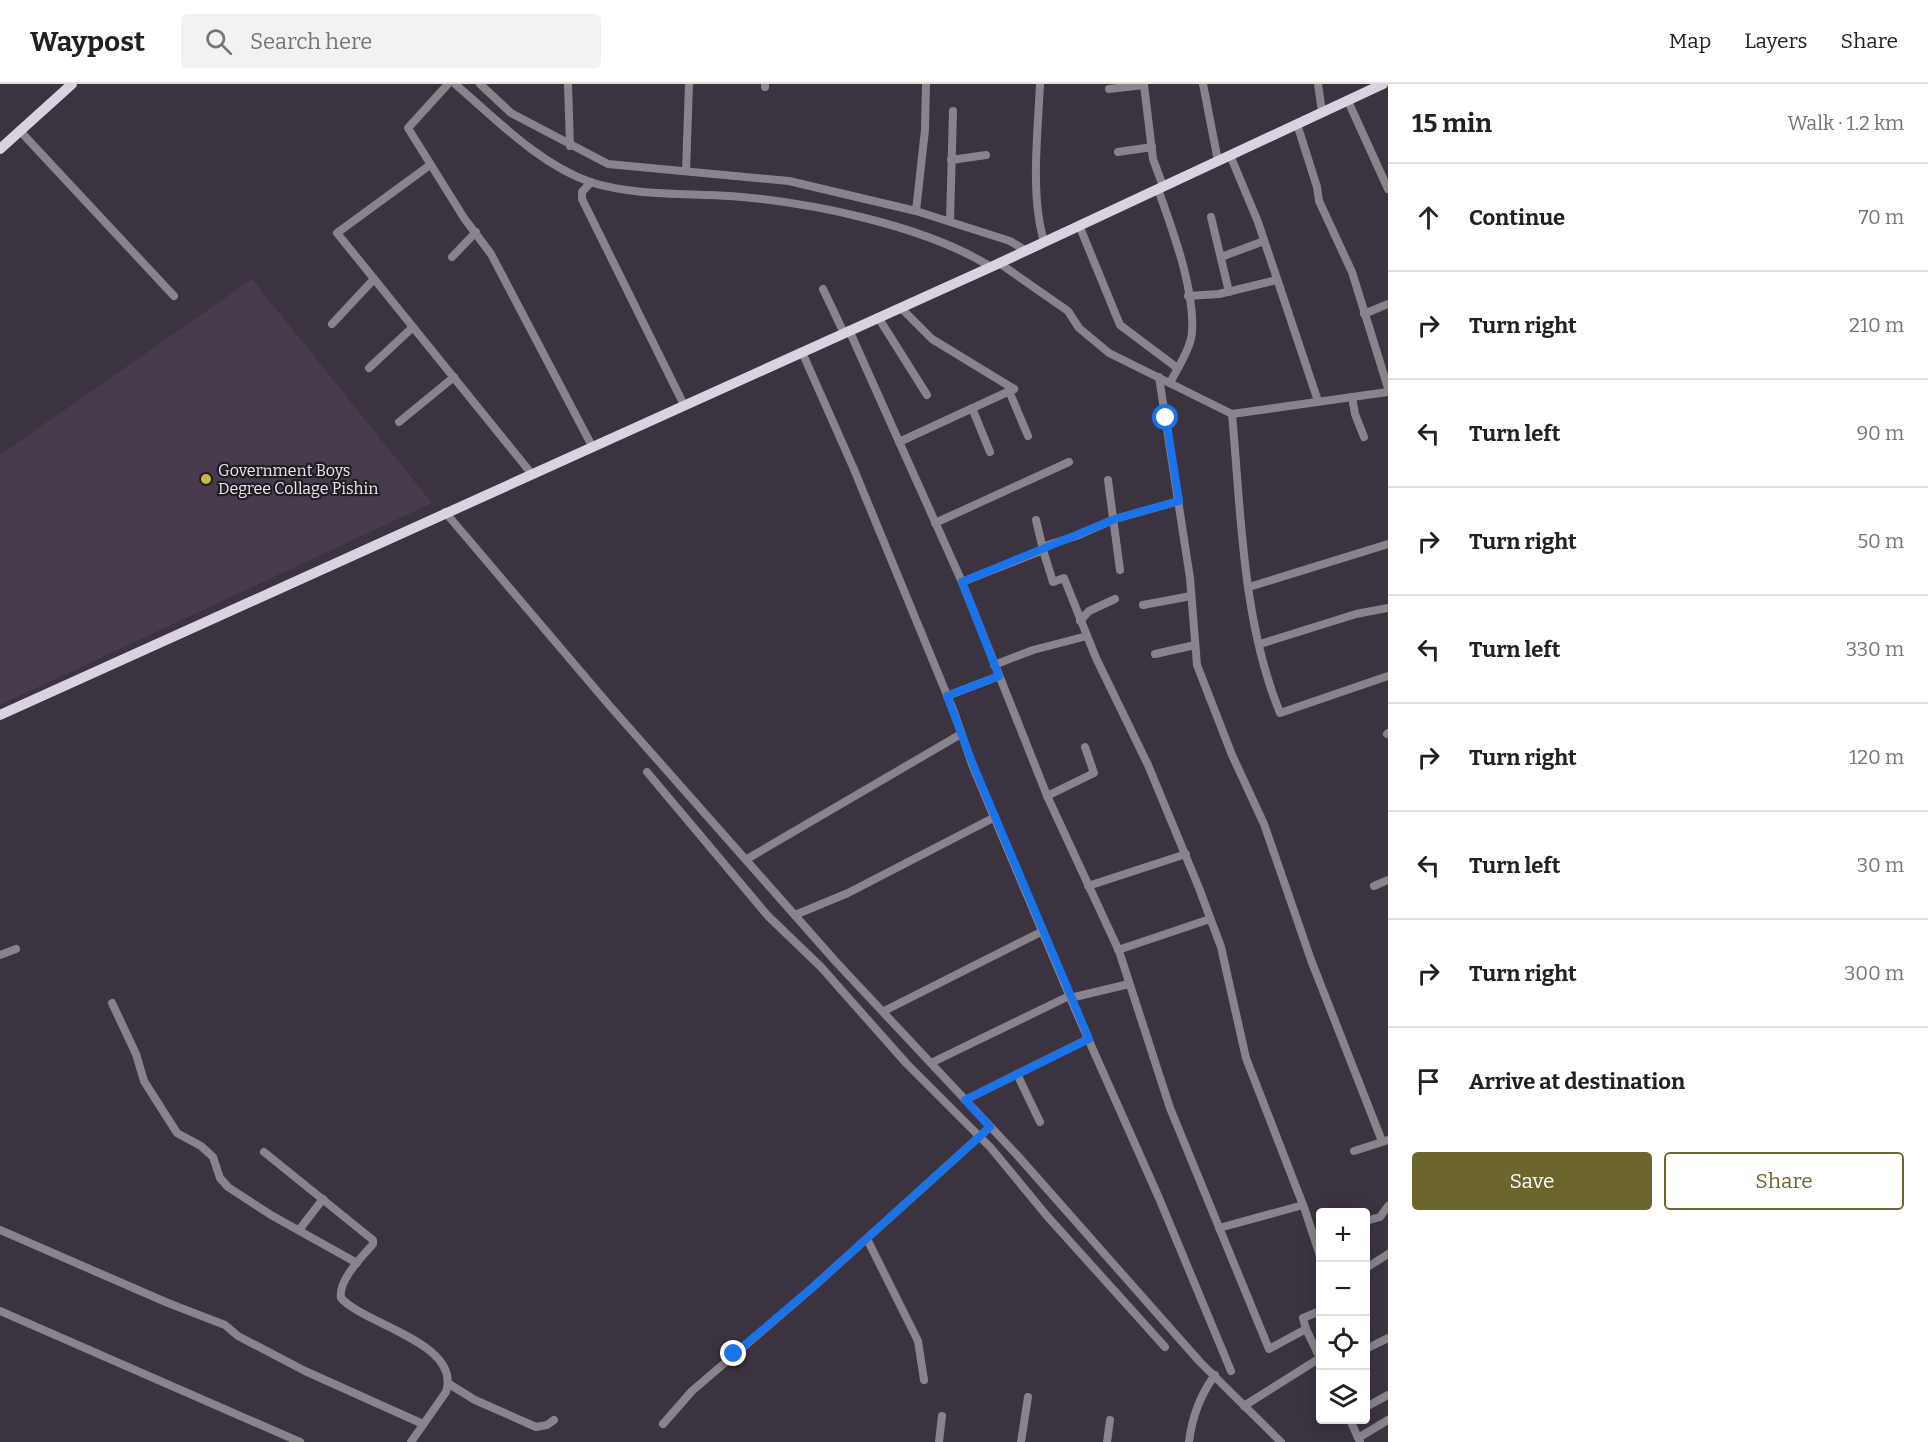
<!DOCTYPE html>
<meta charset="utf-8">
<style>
body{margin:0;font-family:Bitter,serif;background:#f2f2f2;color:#202124}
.controls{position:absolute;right:18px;bottom:18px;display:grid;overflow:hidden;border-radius:6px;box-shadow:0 3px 15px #0003}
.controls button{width:54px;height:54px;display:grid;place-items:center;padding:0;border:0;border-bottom:2px solid #e0e0e0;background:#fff;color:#202124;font:30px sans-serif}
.stop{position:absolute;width:18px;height:18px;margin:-14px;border:4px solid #1a73e8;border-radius:50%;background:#fff}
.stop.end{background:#1a73e8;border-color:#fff;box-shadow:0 2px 6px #0008}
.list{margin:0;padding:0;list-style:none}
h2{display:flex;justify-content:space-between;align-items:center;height:78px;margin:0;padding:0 24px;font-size:26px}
h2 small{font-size:20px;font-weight:400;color:#757577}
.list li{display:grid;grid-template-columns:39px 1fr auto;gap:18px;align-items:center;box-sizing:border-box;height:108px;padding:0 24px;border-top:2px solid #e0e0e0}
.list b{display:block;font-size:22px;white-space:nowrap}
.list em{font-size:20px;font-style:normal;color:#757577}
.actions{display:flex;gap:12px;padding:18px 24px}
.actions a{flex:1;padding:14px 0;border:2px solid #6c662e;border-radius:6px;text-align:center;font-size:21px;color:#6c662e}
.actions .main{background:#6c662e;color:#fff}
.icon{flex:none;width:33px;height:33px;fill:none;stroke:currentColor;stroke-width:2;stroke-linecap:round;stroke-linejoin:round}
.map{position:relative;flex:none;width:1388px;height:1358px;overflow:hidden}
header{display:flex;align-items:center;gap:36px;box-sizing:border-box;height:84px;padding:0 30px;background:#fff;border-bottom:2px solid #e0e0e0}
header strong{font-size:28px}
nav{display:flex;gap:33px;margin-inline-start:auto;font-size:21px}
.search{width:420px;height:54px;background:#f2f2f2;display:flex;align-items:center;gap:15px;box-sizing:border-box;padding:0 21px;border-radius:6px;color:#757577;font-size:22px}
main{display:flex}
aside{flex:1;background:#fff}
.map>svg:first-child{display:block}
.built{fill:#473b4d}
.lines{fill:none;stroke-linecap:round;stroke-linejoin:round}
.minor{stroke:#89848b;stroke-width:8}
.major{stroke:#dad2e0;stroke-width:10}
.route{stroke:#1a73e8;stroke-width:8}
.poi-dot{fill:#c8bb3b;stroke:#201c22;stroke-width:2}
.labels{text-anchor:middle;stroke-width:4.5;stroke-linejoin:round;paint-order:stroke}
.poi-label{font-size:16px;fill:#ece7ef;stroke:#201c22;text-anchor:start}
</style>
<header>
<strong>Waypost</strong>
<div class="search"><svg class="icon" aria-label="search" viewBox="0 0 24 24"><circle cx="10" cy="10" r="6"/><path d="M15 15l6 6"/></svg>Search here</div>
<nav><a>Map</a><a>Layers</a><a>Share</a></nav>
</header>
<main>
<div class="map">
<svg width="1388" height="1358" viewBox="0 0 1388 1358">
<rect width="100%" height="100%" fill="#3b3340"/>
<path class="built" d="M252,195L432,419L0,621V371Z"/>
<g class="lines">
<g class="minor">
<path d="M448,0L408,44L464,134L491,170L592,362"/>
<path d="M455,0C496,35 539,80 590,98C634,112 685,109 730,112C809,118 924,141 991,183"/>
<path d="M480,0L511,29L608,80L789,97L916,127L1010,157L1025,166"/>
<path d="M568,0L570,62"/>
<path d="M1040,0C1038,48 1030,112 1044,157"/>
<path d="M1203,0L1218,77"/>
<path d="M1318,0L1322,28"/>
<path d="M765,3V0"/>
<path d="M1109,5L1144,1L1153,75L1163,102"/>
<path d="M1348,17L1388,105"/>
<path d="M1297,40L1317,103L1319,117L1352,188L1388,304"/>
<path d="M20,47L174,212"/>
<path d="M1118,68L1152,63"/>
<path d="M1230,71L1258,138L1318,317"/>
<path d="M951,76L986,71"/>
<path d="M430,81L337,149L531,389"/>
<path d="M686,87L689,0"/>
<path d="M591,98L582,108V115L684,321"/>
<path d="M1158,105C1172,145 1195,205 1192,248C1191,264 1177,285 1170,299"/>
<path d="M916,127L925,46L926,0"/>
<path d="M1211,133L1229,208"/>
<path d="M950,137L953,27"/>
<path d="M1079,141L1120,241L1176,283"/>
<path d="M452,173L476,148"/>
<path d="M1221,173L1264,157"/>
<path d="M999,179L1068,227L1079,244L1109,269L1232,330L1388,308"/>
<path d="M823,205L844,249"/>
<path d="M1188,212L1219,210L1277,196"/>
<path d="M901,224L932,255L1014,305"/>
<path d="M1364,230L1388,220"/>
<path d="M878,233L927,311"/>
<path d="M332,240L374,195"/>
<path d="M849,246L962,498L1048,714L1119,867L1170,1024L1269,1265L1306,1245L1320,1274"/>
<path d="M802,268L853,383L954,628L973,683L1078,932L1159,1114L1231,1287"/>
<path d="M369,284L413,243"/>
<path d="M1159,293L1190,494L1197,581L1232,671L1264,740L1311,876L1382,1057"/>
<path d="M1009,307L1028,352"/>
<path d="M1352,313L1355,330L1364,353"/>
<path d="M972,324L990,368"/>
<path d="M1232,330C1241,428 1242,536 1280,629L1388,592"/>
<path d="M399,338L454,293"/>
<path d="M899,358L1014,305"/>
<path d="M1108,396L1120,486"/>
<path d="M445,428L609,621L837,879L1017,1071L1200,1278L1281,1358"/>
<path d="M1036,436L1043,465"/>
<path d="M935,439L1069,378"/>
<path d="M1042,463L1076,452L1115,435L1179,417"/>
<path d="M962,498L1043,466L1053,498L1064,494L1096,574L1148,681L1199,804L1221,863L1246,974L1305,1126L1320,1172"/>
<path d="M1249,503L1388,460"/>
<path d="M1143,521L1191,512"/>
<path d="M1080,537L1089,527L1115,515"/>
<path d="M1260,560L1356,530L1388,524"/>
<path d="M1155,570L1195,561"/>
<path d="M994,581L1033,566L1087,552"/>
<path d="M947,612L999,592"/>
<path d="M1387,650L1388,649"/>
<path d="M647,688L768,832L821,883L906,979L991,1064L1047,1132L1165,1263"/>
<path d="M1047,712L1094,689L1085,663"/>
<path d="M747,775L961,650"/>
<path d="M1088,802L1186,770"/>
<path d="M1374,802L1388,796"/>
<path d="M795,831L848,809L995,733"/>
<path d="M1118,866L1210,835"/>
<path d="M0,871L16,865"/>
<path d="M1070,914L1129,900"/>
<path d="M112,919L136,970L144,997L177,1049L201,1062L213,1073L220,1094L228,1103L271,1131L357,1179"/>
<path d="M884,927L1043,847"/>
<path d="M931,979L1069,912"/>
<path d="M1017,990L1040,1038"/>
<path d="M965,1016L1088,955"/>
<path d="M1354,1067L1388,1056"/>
<path d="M264,1068L373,1156V1160C362,1173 338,1196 341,1214C365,1241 462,1259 446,1308L411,1358"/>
<path d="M1366,1137L1380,1133L1388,1122"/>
<path d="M1219,1144L1303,1121"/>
<path d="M0,1146L168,1219L225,1241L238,1252L305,1287L423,1340"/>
<path d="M299,1146L323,1115"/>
<path d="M867,1155L918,1257L924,1296"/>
<path d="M1366,1184L1388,1170"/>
<path d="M0,1227L300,1358"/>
<path d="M1306,1245L1303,1234L1320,1227"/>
<path d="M1366,1265L1388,1254"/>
<path d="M449,1300L475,1316L536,1343L547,1341L554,1336"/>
<path d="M1244,1322L1320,1274"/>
<path d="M1366,1323L1388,1311"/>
<path d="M1350,1336L1360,1358"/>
<path d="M663,1340L692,1307L812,1204L990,1043"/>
<path d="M1358,1354L1388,1336"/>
<path d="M939,1358L942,1332"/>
<path d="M1021,1358L1028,1313"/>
<path d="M1107,1358L1110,1336"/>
<path d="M1189,1358C1192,1333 1200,1311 1215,1291"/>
</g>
<g class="major">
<path d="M0,65L72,0"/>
<path d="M0,631L991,183L1383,0"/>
</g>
</g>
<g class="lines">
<path class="route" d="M734,1270L812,1204L990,1043L965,1016L1089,955L974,683L947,612L999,592L962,498L1115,435L1179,417L1166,334"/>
</g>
<circle class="poi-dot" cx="206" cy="395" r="6"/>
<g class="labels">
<g class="poi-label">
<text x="218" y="392">Government Boys<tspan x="218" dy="18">Degree Collage Pishin</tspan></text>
</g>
</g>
</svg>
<div class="controls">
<button>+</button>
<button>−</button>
<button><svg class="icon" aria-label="locate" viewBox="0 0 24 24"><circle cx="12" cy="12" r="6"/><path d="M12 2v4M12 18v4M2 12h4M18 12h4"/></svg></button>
<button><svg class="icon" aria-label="layers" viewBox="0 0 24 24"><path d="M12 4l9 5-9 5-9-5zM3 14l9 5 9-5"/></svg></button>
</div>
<div class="stop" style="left:1166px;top:334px"></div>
<div class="stop end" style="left:734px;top:1270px"></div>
</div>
<aside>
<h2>15 min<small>Walk · 1.2 km</small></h2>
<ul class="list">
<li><svg class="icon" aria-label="ahead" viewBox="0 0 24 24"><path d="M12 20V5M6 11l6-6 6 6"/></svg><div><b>Continue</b></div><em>70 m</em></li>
<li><svg class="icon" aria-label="right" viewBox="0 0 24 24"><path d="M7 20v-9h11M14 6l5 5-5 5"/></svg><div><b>Turn right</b></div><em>210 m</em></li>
<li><svg class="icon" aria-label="left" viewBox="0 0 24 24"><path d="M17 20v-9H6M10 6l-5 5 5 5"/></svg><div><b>Turn left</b></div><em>90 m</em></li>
<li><svg class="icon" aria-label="right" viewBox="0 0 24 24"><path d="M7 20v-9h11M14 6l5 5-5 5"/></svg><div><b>Turn right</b></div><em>50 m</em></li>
<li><svg class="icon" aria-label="left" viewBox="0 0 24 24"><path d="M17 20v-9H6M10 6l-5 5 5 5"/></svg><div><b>Turn left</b></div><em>330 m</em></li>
<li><svg class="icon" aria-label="right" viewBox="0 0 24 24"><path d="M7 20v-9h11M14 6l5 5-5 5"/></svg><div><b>Turn right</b></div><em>120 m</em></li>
<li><svg class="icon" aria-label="left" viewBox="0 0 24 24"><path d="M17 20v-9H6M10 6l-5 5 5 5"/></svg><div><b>Turn left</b></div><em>30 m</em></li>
<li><svg class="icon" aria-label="right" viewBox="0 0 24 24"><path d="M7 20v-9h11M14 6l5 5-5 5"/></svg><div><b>Turn right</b></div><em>300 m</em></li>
<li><svg class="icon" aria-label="arrive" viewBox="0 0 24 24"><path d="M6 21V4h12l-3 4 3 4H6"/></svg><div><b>Arrive at destination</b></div></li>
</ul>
<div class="actions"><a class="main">Save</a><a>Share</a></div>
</aside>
</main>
